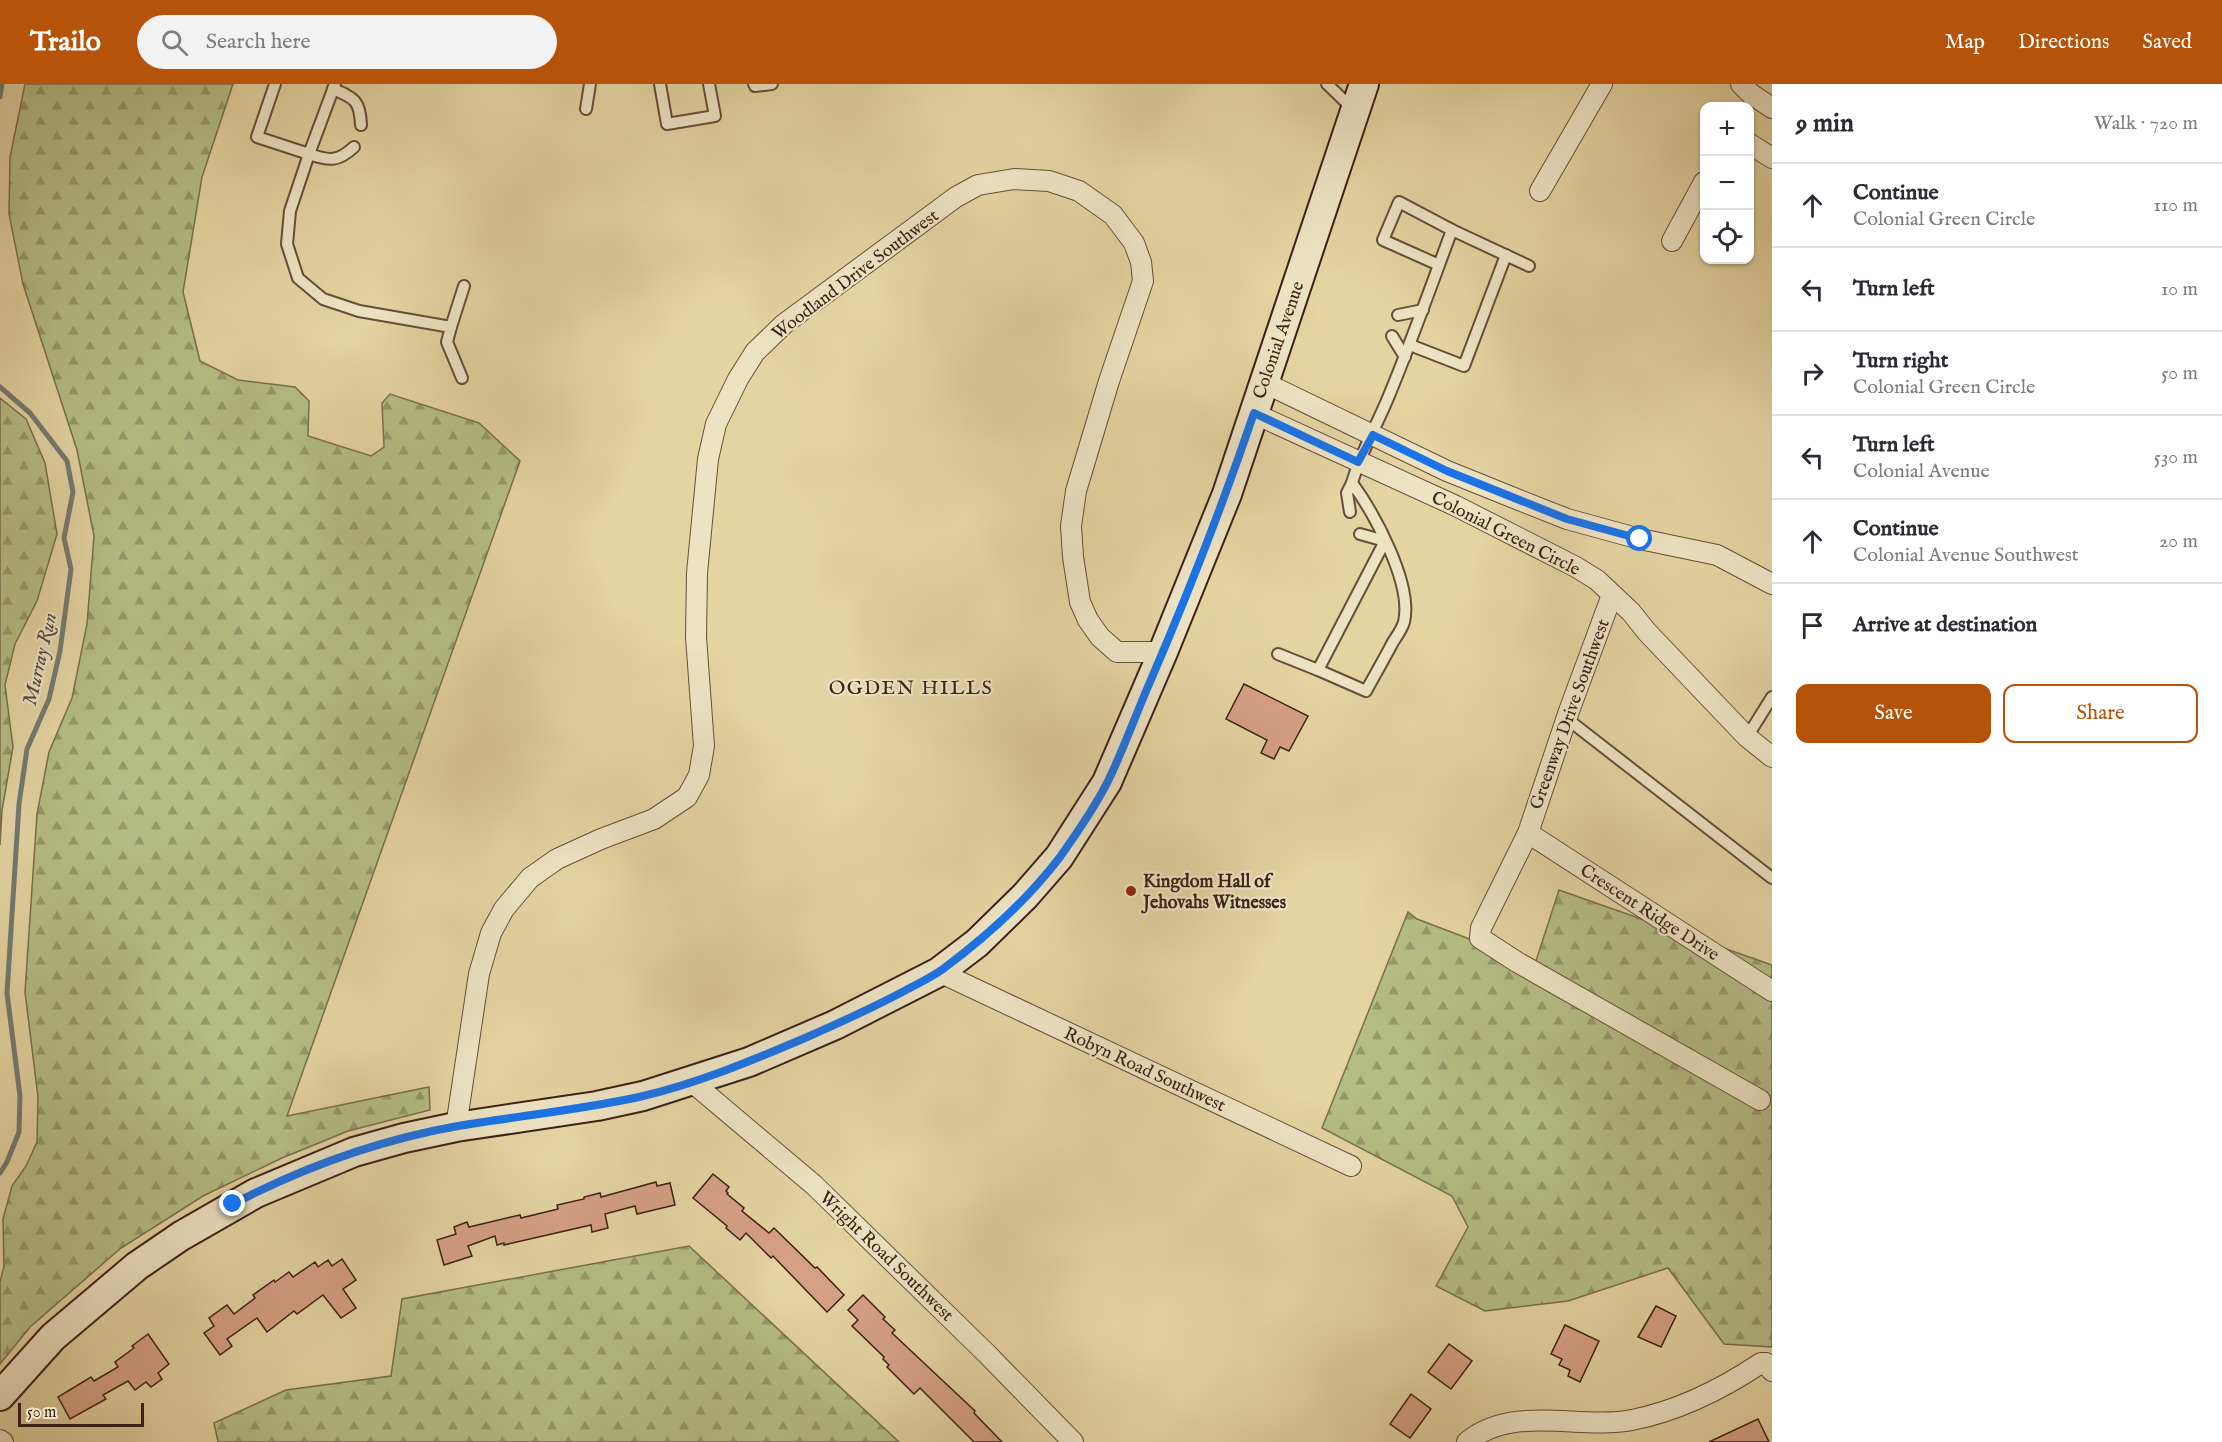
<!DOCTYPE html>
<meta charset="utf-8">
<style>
body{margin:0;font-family:"IM FELL English",serif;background:#f2f2f3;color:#2b2b33}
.controls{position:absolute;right:18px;top:18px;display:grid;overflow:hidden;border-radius:12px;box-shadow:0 2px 4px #0004}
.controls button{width:54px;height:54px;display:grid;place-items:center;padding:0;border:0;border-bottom:2px solid #e1e1e2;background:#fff;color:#2b2b33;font:30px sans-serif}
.scale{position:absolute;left:18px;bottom:15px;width:126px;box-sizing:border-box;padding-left:6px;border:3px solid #3c2115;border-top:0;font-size:16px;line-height:21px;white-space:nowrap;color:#3c2115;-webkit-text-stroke:4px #ede3c3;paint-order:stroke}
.stop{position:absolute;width:18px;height:18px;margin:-14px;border:4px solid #1a73e8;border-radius:50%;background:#fff}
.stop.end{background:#1a73e8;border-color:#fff;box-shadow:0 2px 6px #0008}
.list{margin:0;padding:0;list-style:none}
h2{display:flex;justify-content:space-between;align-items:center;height:78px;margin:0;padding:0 24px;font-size:26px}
h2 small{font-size:20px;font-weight:400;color:#7c7c81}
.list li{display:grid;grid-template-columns:39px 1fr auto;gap:18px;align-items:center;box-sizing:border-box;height:84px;padding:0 24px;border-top:2px solid #e1e1e2}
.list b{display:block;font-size:22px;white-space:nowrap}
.list p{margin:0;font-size:20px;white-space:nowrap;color:#7c7c81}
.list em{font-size:20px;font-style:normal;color:#7c7c81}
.actions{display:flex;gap:12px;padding:18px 24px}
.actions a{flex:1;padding:14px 0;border:2px solid #b45309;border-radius:12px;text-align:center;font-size:21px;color:#b45309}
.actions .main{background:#b45309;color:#fff}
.icon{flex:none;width:33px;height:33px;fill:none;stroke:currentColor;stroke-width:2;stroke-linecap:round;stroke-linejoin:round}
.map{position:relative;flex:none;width:1772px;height:1358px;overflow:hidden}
header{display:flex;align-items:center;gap:36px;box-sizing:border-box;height:84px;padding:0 30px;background:#b45309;color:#fff}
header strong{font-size:28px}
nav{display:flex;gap:33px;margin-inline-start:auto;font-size:21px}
.search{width:420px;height:54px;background:#f2f2f3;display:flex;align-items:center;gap:15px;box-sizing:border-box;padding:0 21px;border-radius:33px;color:#7c7c81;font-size:22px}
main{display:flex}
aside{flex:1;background:#fff}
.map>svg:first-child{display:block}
.forest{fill:url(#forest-firs);stroke:#786f4d;stroke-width:1.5}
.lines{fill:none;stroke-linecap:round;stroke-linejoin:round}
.stream{stroke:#747a72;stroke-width:5}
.building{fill:#d6a085;stroke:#3c2115;stroke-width:1.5}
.service-casing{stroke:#664e38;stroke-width:14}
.minor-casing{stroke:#664e38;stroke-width:22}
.secondary-casing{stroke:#3c2115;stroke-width:32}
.service{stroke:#ede3c3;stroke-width:10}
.minor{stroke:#ede3c3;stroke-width:20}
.secondary{stroke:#ede3c3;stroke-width:28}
.route{stroke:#1a73e8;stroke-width:8}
.poi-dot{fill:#8f2418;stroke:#ede3c3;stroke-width:2}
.labels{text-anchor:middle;stroke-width:4.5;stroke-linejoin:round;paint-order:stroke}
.street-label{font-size:18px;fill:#3c2115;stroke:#ede3c3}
.poi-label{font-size:18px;font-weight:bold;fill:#3c2115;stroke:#ede3c3;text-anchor:start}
.water-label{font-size:20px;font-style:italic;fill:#54463c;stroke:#ede3c3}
.neighbourhood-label{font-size:20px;letter-spacing:1.5px;fill:#3c2115;stroke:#ede3c3}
</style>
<header>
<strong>Trailo</strong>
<div class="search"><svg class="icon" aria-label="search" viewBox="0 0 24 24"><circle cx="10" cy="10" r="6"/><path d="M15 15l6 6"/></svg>Search here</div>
<nav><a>Map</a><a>Directions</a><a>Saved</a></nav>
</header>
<main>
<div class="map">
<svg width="1772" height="1358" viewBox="0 0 1772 1358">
<defs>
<pattern id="forest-firs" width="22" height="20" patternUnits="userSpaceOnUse" patternTransform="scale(1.5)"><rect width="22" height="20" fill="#b4bd85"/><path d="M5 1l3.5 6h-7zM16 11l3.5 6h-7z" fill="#94996c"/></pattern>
</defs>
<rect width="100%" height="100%" fill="#e4d4a2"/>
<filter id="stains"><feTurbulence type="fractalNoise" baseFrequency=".00333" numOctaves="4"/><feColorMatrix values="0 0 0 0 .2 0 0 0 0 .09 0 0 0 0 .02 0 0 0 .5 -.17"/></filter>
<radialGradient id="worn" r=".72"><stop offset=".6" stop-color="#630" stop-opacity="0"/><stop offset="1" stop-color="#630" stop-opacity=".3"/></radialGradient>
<g class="forest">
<path d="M25,0H233L202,93L183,208L200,277L238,296L295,303L309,317L308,352L371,372L384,363L382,319L390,310L479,339L520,377L287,1032L429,1003L430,1026L348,1047L282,1074L203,1112L121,1164L30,1243L0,1280V1198L4,1182L3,1135L12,1102L26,1082L37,1058L38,1013L25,908L37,730L49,668L72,614L87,540L94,452L77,366L23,200L9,130L10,73Z"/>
<path d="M0,314L26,335L45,379L57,450L37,517L15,560L5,601L13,663L2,726L0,761Z"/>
<path d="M1559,806L1772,881V1263L1724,1260L1668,1184L1568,1217L1485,1227L1436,1202L1468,1143L1452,1112L1322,1044L1408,828L1417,835L1535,880Z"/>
<path d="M689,1162L899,1358H218L214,1339L286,1306L391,1292L402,1215Z"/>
</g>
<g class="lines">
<g class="stream">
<path d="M0,13L2,0"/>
<path d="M0,303L30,329L67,377L73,408L64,454L71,485L60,567L49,615L27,665L19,720L7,909L20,1012L19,1048L7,1078L0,1089"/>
</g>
</g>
<g class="building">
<path d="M1244,600L1308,632L1289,667L1280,663L1274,675L1261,669L1267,656L1226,635Z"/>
<path d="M713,1090L729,1103L726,1107L728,1109L727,1110L744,1124L742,1127L769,1149L774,1144L815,1184L817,1183L844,1211L827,1228L773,1172L771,1174L746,1149L740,1156L726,1144L727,1142L693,1114Z"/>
<path d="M656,1098L657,1102L670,1099L675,1121L637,1130L635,1122L605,1130L608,1144L592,1148L591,1141L504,1161V1159L497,1161L495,1152L468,1162L472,1172L444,1181L437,1156L456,1150L454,1143L467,1138L469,1143L520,1131L521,1134L558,1125L557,1121L584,1115V1113L600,1109L601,1113Z"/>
<path d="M342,1175L356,1196L343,1205L356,1224L341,1234L323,1211L297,1230L294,1227L267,1248L257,1234L227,1255L232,1262L220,1271L204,1249L214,1242L209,1234L227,1221L234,1230L255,1214L253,1211L274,1196L275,1198L289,1188L293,1193L315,1178L318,1183L328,1176L332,1182Z"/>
<path d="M863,1211L885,1233L883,1235L895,1246L892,1249L975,1327L974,1329L1002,1358H974L920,1304L914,1310L887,1283L889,1281L883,1275L884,1273L852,1242L858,1236L848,1226Z"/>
<path d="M1656,1222L1676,1232L1661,1263L1638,1253Z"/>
<path d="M1565,1241L1599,1257L1580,1298L1568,1292L1570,1286L1559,1281L1562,1275L1551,1270Z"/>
<path d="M148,1250L169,1280L158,1289L162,1295L151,1303L146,1298L135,1306L128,1297L103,1311L106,1315L70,1335L58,1313L91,1293L94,1297L118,1283L115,1278L134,1264L132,1262Z"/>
<path d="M1449,1260L1472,1277L1451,1305L1428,1288Z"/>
<path d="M1411,1310L1431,1325L1410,1354L1390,1340Z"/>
<path d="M1758,1335L1769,1358H1709Z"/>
</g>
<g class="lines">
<defs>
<g id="service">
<path d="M275,0L257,53L309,70L335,0"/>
<path d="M660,0L667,40L715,32L709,0"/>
<path d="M754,0L755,2L772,0"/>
<path d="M1327,0L1354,26"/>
<path d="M333,5C355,14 360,17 361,41"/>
<path d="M586,25L590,0"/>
<path d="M354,63C338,78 329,77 309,70L290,127L287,160L298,194L323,215L359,227L451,243L464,202"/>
<path d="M1452,146L1529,182"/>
<path d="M1398,231L1423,226"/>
<path d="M451,243L447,258L462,294"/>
<path d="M1392,252L1405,273"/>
<path d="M1410,261L1464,282L1506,171"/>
<path d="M1350,428L1347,409L1352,399"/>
<path d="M1360,450L1385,457L1318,586L1366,607C1375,591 1384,575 1393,558C1397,552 1402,545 1404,538C1413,500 1374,429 1352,399C1360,370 1376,343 1388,314C1411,259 1431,202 1452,146L1399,118L1383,156L1439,181"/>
<path d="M1278,570L1318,586"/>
<path d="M1566,634L1772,794"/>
<path d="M1747,653L1772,613"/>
</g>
<g id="minor">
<path d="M1741,0L1751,10L1772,24"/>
<path d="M1750,60L1772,74"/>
<path d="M1540,107L1602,0"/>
<path d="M1672,157L1704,98"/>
<path d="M1265,299L1447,387L1514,414L1567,435L1640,455L1717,471L1772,500"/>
<path d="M1253,329L1456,422L1576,483L1597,496L1631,528L1647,548L1747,653L1772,673"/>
<path d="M1612,511L1569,627L1528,749L1481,844L1480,854L1517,878L1760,1016"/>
<path d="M1528,749L1772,907"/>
<path d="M939,888L1351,1082"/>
<path d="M692,998L814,1101L987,1270L1073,1358"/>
<path d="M456,1043L479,890L491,849L504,825L530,794L557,775L601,755L654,735L687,713L699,691L704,662L696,553L697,489L708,375L716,340L738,295L755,268L784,240L956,113L978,101L1014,95L1049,97L1079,107L1113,131L1134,159L1141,178L1143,197L1109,297L1076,407L1071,442L1073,473L1080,518L1088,536L1100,553L1117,568H1163"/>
<path d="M0,1356L3,1358"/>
<path d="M1467,1358C1513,1320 1578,1346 1632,1336C1678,1327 1722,1305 1761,1279H1766L1772,1287"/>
</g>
<path id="secondary" d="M0,1312L53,1253L137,1182L181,1152L256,1109L354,1068L404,1054L456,1043L597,1022L643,1012L749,978L835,941L939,888L977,859L1025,812L1059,773L1107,698L1163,568L1227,410L1364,0"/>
</defs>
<use href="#service" class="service-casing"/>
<use href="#minor" class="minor-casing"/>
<use href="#secondary" class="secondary-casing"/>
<use href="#service" class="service"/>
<use href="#minor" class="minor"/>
<use href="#secondary" class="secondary"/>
</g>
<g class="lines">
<path class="route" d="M233,1120C304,1083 379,1056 458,1042C518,1032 579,1026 639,1013C696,1000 751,977 805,954C839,939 873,924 906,906C919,899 932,893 943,885C986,853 1028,815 1060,773C1077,749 1096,722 1109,695C1124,664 1136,630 1150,598C1188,510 1223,420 1254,329L1358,378L1373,351L1447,387L1567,435L1640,455"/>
</g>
<circle class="poi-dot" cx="1131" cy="807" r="6"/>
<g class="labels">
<g class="street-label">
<text transform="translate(855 190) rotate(-37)" y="6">Woodland Drive Southwest</text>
<text transform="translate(1278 256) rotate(-71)" y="6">Colonial Avenue</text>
<text transform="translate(1506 449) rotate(27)" y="6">Colonial Green Circle</text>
<text transform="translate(1569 630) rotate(-70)" y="6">Greenway Drive Southwest</text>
<text transform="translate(1650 828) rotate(33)" y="6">Crescent Ridge Drive</text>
<text transform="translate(1145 985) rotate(25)" y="6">Robyn Road Southwest</text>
<text transform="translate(887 1172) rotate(44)" y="6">Wright Road Southwest</text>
</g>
<g class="poi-label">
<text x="1143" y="803">Kingdom Hall of<tspan x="1143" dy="21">Jehovahs Witnesses</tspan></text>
</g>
<g class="water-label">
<text transform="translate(39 575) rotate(-77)" y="7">Murray Run</text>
</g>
<g class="neighbourhood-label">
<text x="911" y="610">OGDEN HILLS</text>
</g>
</g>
<rect width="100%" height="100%" filter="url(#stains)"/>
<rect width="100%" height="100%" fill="url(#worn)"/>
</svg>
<div class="controls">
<button>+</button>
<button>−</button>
<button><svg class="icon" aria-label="locate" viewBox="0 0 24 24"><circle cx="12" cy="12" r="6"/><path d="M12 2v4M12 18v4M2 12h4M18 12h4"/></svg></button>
</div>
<div class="scale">50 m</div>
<div class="stop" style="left:1640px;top:455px"></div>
<div class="stop end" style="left:233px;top:1120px"></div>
</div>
<aside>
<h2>9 min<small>Walk · 720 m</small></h2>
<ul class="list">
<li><svg class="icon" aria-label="ahead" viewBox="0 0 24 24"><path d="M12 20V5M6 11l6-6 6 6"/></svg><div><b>Continue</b><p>Colonial Green Circle</p></div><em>110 m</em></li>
<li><svg class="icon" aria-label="left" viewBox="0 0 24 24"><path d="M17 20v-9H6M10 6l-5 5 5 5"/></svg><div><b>Turn left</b></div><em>10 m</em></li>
<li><svg class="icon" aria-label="right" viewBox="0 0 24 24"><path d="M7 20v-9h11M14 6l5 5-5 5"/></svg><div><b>Turn right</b><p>Colonial Green Circle</p></div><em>50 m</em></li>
<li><svg class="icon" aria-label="left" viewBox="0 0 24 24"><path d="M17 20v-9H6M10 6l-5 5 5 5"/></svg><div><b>Turn left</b><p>Colonial Avenue</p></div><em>530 m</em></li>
<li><svg class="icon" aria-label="ahead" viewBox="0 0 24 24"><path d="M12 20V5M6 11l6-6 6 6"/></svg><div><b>Continue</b><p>Colonial Avenue Southwest</p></div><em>20 m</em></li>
<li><svg class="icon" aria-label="arrive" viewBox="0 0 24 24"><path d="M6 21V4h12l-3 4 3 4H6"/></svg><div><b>Arrive at destination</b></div></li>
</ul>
<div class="actions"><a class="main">Save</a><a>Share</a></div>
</aside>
</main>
